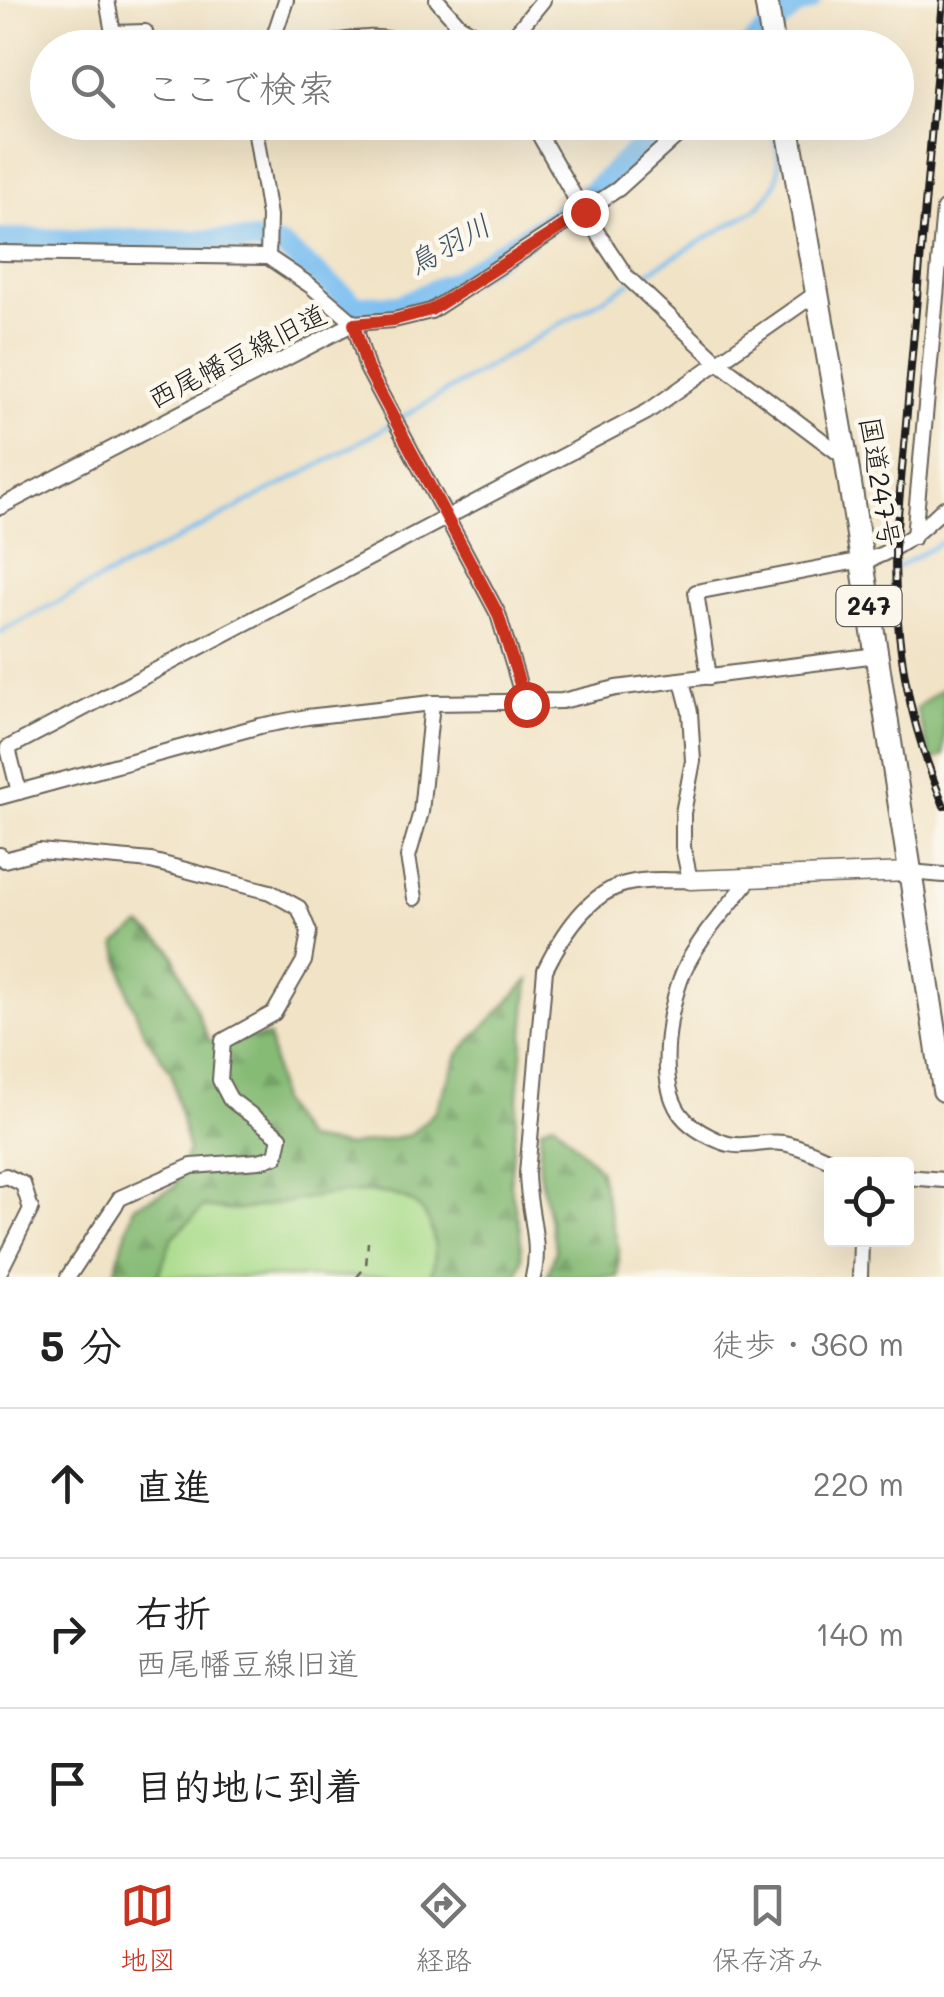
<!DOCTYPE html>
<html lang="ja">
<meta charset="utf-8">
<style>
body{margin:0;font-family:Mali,"Klee One",sans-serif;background:#f6f6f6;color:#222}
.controls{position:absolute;right:30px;bottom:30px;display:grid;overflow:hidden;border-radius:10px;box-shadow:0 10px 40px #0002}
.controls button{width:90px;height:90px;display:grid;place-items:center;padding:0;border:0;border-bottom:2px solid #e0e0e0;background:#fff;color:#222;font:50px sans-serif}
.stop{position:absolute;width:30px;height:30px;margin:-22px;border:8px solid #c8321e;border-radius:50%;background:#fff}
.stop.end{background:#c8321e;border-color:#fff;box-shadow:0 2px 10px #0008}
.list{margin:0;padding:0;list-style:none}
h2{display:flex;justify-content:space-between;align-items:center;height:130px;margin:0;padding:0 40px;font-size:42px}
h2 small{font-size:32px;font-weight:400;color:#767676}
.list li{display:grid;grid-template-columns:65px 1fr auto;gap:30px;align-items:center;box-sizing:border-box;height:150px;padding:0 40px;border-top:2px solid #e0e0e0}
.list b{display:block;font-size:38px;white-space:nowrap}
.list p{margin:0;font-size:32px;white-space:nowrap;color:#767676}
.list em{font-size:32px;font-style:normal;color:#767676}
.icon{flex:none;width:55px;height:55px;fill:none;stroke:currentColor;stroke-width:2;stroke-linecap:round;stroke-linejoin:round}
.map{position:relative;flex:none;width:944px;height:1277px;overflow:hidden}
.search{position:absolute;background:#fff;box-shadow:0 10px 40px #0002;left:30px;right:30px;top:30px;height:110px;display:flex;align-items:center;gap:25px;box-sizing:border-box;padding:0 35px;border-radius:55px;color:#767676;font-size:38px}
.sheet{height:580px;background:#fff}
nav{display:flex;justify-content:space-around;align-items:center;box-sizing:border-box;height:140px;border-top:2px solid #e0e0e0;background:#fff;font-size:28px;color:#767676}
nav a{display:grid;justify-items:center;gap:5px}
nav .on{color:#c8321e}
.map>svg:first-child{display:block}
.green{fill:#a9db8a;stroke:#627c53;stroke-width:2.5}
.forest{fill:url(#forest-firs);stroke:#516c49;stroke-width:2.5}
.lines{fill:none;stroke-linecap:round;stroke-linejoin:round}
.stream{stroke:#7bbff1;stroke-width:4}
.river{stroke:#7bbff1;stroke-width:22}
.minor-casing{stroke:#676258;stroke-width:18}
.tertiary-casing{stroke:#676258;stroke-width:21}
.trunk-casing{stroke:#676258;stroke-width:26}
.path{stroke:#676258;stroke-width:2.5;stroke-dasharray:8 8;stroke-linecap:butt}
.minor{stroke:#fff;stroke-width:14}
.tertiary{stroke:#fff;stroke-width:18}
.trunk{stroke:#fff;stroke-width:22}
.rail-casing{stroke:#1c1c1c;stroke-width:8}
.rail{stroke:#fbf7ec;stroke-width:4;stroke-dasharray:11;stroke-linecap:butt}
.route{stroke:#c8321e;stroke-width:12}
.labels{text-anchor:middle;stroke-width:9;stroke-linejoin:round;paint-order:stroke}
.shield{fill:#fbf7ec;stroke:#5f5e5a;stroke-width:2.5}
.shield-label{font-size:25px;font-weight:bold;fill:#1c1c1c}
.street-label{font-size:28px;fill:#1c1c1c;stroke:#fbf7ec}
.water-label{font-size:30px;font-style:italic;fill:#3d5567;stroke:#fbf7ec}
</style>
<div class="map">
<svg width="944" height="1277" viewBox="0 0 944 1277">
<defs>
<pattern id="forest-firs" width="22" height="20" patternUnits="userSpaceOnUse" patternTransform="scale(2.5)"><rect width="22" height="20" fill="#86bb76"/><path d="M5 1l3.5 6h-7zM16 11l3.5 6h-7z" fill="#73a066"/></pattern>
</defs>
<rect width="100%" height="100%" fill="#fbf7ec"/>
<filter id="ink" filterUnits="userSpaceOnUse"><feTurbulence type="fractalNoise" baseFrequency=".01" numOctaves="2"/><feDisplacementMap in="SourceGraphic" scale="20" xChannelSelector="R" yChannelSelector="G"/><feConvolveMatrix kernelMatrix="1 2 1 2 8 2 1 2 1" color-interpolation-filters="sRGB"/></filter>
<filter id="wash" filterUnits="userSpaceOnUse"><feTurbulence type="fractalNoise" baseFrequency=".0048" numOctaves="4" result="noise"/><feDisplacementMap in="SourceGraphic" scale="40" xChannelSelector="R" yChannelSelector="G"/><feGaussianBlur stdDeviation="2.25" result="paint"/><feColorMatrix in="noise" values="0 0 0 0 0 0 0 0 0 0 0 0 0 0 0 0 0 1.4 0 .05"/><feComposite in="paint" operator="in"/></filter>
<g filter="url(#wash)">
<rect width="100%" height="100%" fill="#f1e3c6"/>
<path class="green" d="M378,1177L440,1216V1277H146L198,1197Z"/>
<g class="forest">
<path d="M944,687V755L932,761L916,708Z"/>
<path d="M141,925L171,949L209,1041L269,1036L280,1102L305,1140L346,1146L410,1135L435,1112L459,1053L529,980L510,1184L520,1229L522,1260L517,1277H430C436,1260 436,1250 432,1232C417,1159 283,1208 235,1210C225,1210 214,1208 204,1207L172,1238L158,1277H113L134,1206L175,1187L188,1151L171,1072L144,1033L129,996L116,944Z"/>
<path d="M554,1122L599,1169L619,1250L618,1277H547L556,1250L539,1171L541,1128Z"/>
</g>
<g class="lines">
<g class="stream">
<path d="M638,278L756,209C788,179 779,162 771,122"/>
<path d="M401,418L630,283"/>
<path d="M898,567L944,541"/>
<path d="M0,632L321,464L393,423"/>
</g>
<g class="river">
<path d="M748,48L794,7L810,0"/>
<path d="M0,239L256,241L283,247L357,306L401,305L457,280L583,200L667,122"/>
</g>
</g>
</g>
<g filter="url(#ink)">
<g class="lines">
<defs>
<g id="minor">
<path d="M107,0L113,33L145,32L149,48"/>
<path d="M437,0L459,25L499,48"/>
<path d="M270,48L286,0"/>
<path d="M318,48C345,36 390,33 416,48"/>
<path d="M432,48L459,25"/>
<path d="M504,48L543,0"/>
<path d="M254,122L269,216L268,257"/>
<path d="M532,122L581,208L626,276L718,362L844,457"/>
<path d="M0,253L268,257L311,286L354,323L367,368L498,614L525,704"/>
<path d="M0,507L354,323L394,320L431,311L618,189L692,122"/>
<path d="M914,537L944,209"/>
<path d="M709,677L696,592L873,558C902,547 922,529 944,508"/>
<path d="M19,792L8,748L647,412L818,292"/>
<path d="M0,797L260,726L307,717L432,703L562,701L616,688L877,655"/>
<path d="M0,855L4,860L39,851L151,861L270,892L299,908L309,932L304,961L274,1013L223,1041L220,1080L230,1099L280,1137L276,1156L259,1161L192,1166L120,1198L68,1277"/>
<path d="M910,872L944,875"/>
<path d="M751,878C729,906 703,933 687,964C669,1000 656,1077 679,1112C689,1127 707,1136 722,1142C741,1150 764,1140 783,1143C802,1146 823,1158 840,1164"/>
<path d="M415,898L408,857L421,812L432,703"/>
<path d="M906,1177L944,1180"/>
<path d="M0,1178L6,1176L23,1184L31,1209L0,1271"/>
<path d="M533,1277C542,1242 527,1208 527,1173L545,970C561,937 587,894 625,884C646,878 669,881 690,880L683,847V813L693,761L690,712L682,681"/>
<path d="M860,1277L861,1240"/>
</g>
<path id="tertiary" d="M690,880L910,872"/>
<g id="trunk">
<path d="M766,0L774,48"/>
<path d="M787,122L846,458L944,1090"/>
</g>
</defs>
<use href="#minor" class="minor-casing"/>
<use href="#tertiary" class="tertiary-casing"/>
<use href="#trunk" class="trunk-casing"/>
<path class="path" d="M357,1277L366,1266L368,1242"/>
<use href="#minor" class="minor"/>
<use href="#tertiary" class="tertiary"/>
<use href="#trunk" class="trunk"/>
<defs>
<path id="rail" d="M943,0L895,549C895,643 907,719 944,806"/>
</defs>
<use href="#rail" class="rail-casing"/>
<use href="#rail" class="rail"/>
</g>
</g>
<g class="lines" filter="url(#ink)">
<path class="route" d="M526,704L498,614L367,368L354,324L394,320L431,310L585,212"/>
</g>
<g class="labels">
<rect class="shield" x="836.5" y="586" width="65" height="40" rx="8"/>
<g class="shield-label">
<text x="869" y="615">247</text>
</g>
<g class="street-label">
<text transform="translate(237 356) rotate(-27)" y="10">西尾幡豆線旧道</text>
<text transform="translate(880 482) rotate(81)" y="10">国道247号</text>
</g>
<g class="water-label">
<text transform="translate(449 245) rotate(-29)" y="10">鳥羽川</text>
</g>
</g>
</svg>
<div class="controls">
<button><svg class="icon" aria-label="locate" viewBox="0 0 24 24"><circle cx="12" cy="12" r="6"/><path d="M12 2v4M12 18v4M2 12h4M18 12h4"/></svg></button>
</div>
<div class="stop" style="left:526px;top:704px"></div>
<div class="stop end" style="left:585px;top:212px"></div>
<div class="search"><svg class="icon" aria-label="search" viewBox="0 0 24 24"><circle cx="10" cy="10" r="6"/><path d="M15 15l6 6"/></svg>ここで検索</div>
</div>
<section class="sheet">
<h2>5 分<small>徒歩 · 360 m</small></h2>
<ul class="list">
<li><svg class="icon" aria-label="ahead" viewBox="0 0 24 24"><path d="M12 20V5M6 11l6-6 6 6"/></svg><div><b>直進</b></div><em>220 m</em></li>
<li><svg class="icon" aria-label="right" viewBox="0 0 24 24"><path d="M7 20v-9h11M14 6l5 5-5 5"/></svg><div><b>右折</b><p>西尾幡豆線旧道</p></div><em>140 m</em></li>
<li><svg class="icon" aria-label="arrive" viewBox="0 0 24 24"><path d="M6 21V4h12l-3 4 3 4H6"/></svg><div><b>目的地に到着</b></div></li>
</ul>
</section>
<nav>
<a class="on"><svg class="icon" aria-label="map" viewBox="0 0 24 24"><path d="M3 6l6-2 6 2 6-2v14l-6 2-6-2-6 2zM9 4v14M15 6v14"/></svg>地図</a>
<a><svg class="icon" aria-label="directions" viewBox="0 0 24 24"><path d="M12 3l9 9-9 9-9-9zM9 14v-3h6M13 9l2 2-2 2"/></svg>経路</a>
<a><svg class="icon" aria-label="saved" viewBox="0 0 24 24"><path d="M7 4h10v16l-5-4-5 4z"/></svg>保存済み</a>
</nav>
